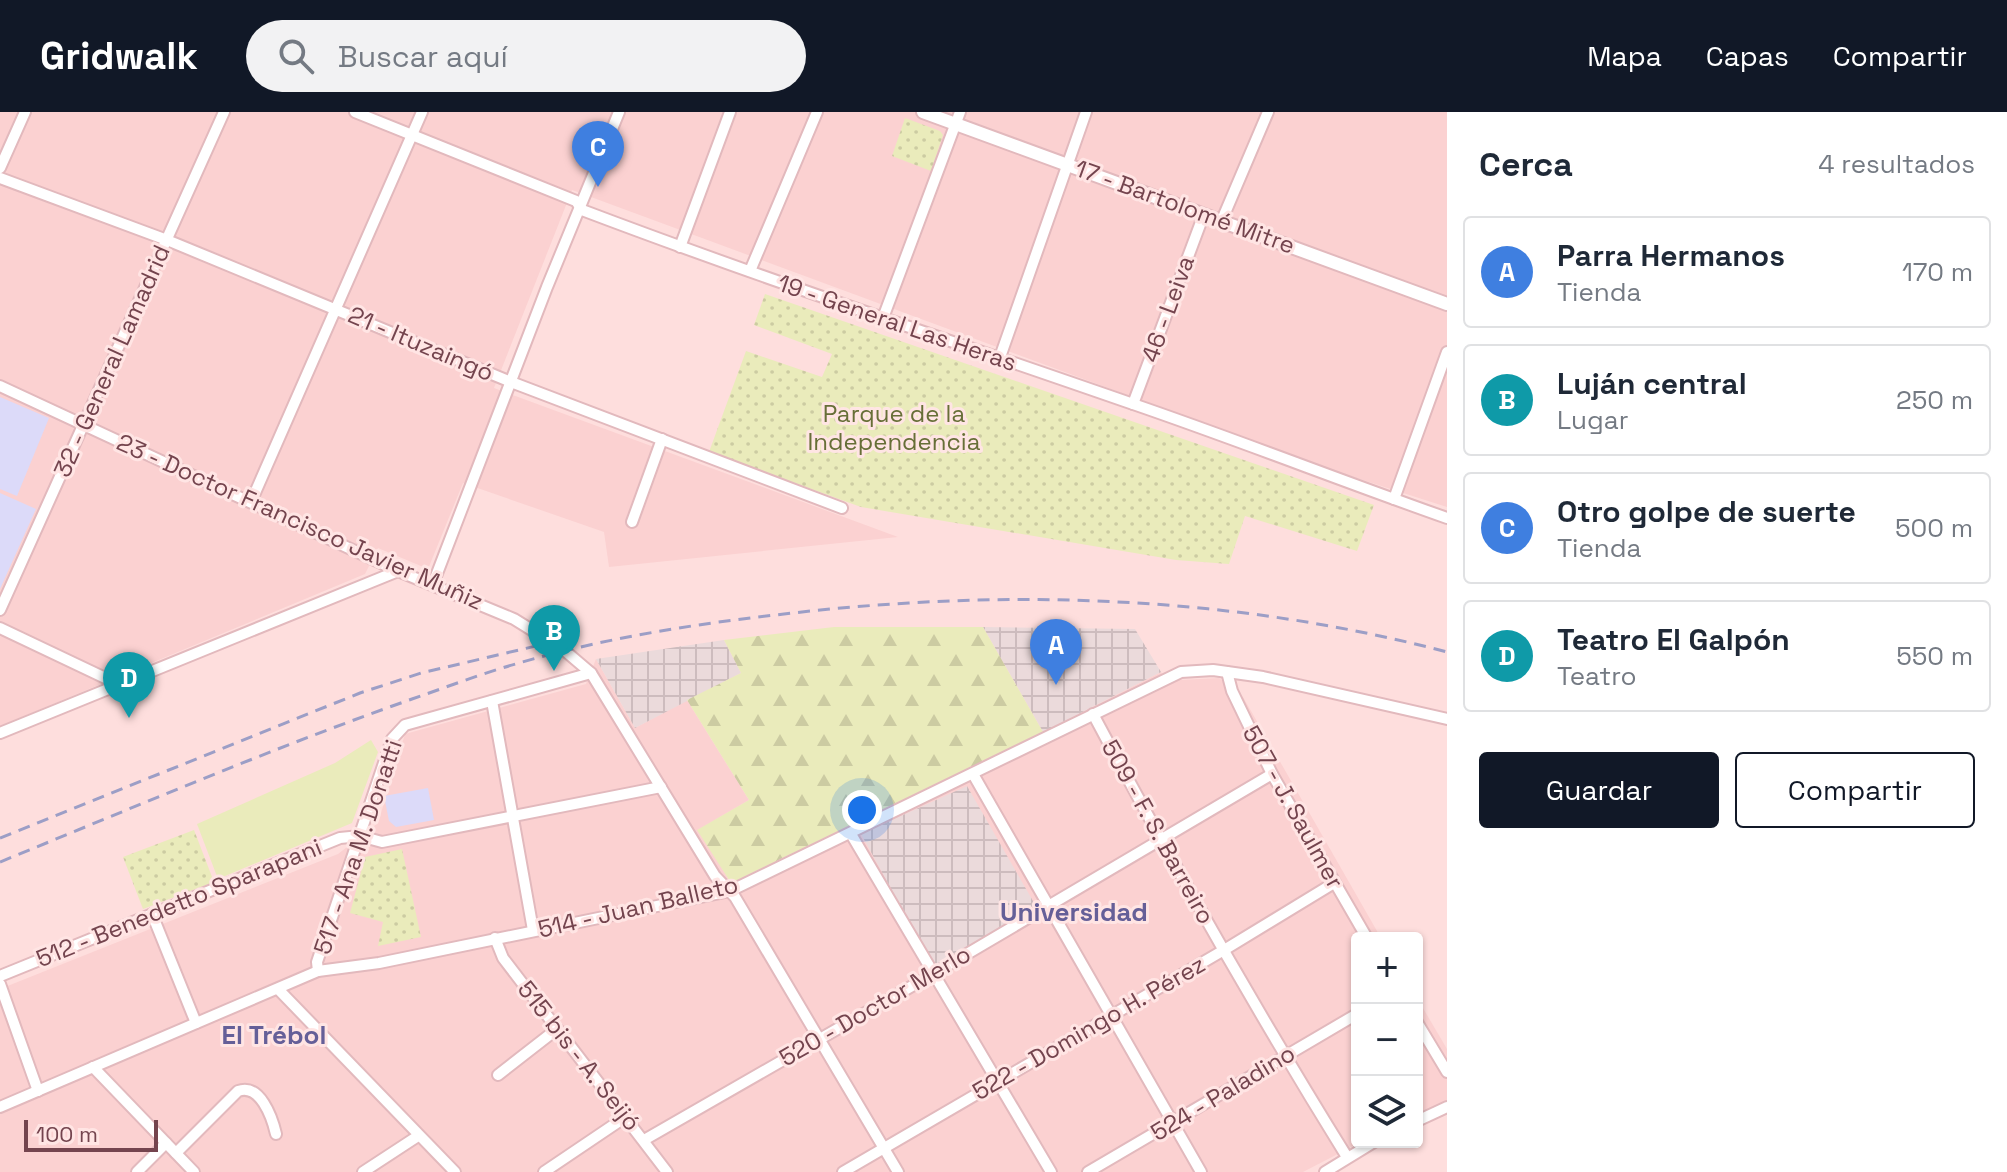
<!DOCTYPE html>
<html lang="es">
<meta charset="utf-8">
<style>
body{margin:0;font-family:"Space Grotesk",sans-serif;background:#f2f2f3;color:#1f2937}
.controls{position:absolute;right:24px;bottom:24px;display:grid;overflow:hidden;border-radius:8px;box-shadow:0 2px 6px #0004}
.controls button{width:72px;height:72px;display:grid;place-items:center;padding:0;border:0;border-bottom:2px solid #e0e1e3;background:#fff;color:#1f2937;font:40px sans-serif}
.scale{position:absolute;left:24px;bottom:20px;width:134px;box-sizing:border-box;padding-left:8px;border:4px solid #74444e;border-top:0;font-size:22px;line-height:28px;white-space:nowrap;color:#74444e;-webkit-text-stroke:6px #ffe5e4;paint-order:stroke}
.you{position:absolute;left:862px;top:698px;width:28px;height:28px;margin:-20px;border:6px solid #fff;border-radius:50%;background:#1a73e8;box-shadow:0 0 0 12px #1a73e833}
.badge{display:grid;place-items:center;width:52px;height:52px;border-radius:50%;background:#111827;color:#fff;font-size:26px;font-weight:700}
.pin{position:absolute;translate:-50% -66px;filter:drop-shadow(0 2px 4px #0008)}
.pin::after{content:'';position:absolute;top:42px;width:28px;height:24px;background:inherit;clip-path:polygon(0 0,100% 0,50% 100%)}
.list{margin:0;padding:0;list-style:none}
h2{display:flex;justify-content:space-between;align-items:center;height:104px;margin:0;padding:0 32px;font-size:34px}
h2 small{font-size:26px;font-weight:400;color:#747a83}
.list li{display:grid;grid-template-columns:52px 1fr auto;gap:24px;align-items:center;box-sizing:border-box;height:112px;margin:0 16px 16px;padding:0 16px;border:2px solid #e0e1e3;border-radius:8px}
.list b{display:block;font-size:30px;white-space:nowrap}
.list p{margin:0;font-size:26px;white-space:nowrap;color:#747a83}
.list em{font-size:26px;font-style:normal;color:#747a83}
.actions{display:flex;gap:16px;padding:24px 32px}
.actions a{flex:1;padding:18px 0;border:2px solid #111827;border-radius:8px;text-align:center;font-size:28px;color:#111827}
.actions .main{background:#111827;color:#fff}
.icon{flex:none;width:44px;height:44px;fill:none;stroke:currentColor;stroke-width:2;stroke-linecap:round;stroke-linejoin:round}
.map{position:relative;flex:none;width:1447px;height:1060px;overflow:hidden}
header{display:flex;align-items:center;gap:48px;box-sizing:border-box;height:112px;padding:0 40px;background:#111827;color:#fff}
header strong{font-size:38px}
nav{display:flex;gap:44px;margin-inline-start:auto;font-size:28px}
.search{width:560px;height:72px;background:#f2f2f3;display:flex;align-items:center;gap:20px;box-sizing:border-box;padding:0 28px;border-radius:44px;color:#747a83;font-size:30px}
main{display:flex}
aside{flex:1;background:#fff}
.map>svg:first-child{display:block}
.residential{fill:#fbd1d1}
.industrial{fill:url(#industrial-grid)}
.education{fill:#dcdaf9}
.forest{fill:url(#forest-firs)}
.park{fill:url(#park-dots)}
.pitch{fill:#eaebbb}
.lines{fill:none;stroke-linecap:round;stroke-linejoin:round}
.minor-casing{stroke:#e2b9bd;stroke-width:14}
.tertiary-casing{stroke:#e2b9bd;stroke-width:16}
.minor{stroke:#fff;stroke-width:10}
.tertiary{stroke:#fff;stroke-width:12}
.rail{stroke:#9c9ec6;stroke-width:3;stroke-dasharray:12 8;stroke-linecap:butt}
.labels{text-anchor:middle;stroke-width:6;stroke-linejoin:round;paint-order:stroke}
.street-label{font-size:24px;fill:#74444e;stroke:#ffe5e4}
.park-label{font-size:24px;fill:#676f37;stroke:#ffe5e4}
.neighbourhood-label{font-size:26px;font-weight:bold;fill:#655f98;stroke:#ffe5e4}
</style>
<header>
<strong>Gridwalk</strong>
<div class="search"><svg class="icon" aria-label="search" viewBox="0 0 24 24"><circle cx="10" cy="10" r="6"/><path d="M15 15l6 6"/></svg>Buscar aquí</div>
<nav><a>Mapa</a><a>Capas</a><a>Compartir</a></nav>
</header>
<main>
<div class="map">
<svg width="1447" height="1060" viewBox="0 0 1447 1060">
<defs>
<pattern id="industrial-grid" width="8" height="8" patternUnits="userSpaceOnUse" patternTransform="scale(2)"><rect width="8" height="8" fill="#ebdadb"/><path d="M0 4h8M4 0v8" fill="none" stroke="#cdbcbe"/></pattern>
<pattern id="forest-firs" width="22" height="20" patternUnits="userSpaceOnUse" patternTransform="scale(2)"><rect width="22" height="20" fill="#eaebbb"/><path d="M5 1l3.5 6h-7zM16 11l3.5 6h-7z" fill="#cccba2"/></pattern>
<pattern id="park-dots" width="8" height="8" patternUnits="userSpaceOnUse" patternTransform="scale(2)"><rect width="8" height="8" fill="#eaebbb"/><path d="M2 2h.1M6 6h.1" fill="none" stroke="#cccba2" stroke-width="1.8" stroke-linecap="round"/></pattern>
</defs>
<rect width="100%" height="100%" fill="#fededd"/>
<g class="residential">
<path d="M0,0H1447V395L1325,356L572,78L494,276L898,425L609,455L604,420L463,371L428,457L378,436L365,462L0,614Z"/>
<path d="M596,547L635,616L687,588L749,688L698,718L731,771L1043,620L1161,560L1169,572L1179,568L1219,566L1243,585L1381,826H1357V1030H1361L1303,1060H0V877L338,742L378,711L405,622L586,572Z"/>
<path d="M1417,886L1447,937V988L1417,1002Z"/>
</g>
<g class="industrial">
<path d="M983,515L1135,517L1161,560L1043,620Z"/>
<path d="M724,528L741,561L635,616L596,547Z"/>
<path d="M967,674L1037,796L934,855L861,722Z"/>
</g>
<g class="education">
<path d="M0,285L49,306L17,384L0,377Z"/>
<path d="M0,381L36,397L0,477Z"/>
<path d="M428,676L434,708L396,715L389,709L384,684Z"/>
</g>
<path class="forest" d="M834,515H983L1043,620L731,771L697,718L749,688L687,588L741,561L724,528Z"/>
<g class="park">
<path d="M905,6L940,19L943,23L931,59L892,44Z"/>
<path d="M765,182L1374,393L1357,439L1245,404L1229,452L1176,448L861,395L709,340L746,239L822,265L832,242L754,213Z"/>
<path d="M194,718L214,770L143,797L123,745Z"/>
<path d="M402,737L421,825L378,834L383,810L350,801L365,745Z"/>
</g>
<path class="pitch" d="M371,628L378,640L352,711L218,767L197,712L335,651Z"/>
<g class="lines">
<defs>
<g id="minor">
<path d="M355,0L576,89L582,98C764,167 949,228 1133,292C1238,328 1342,369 1447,406"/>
<path d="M0,56L25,0"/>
<path d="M0,66L167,128L511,270L842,396"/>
<path d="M1222,108L1268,0"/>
<path d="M680,135L730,0"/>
<path d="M750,159L817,0"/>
<path d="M883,206L960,0"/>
<path d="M999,248L1086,0"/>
<path d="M0,274L398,459L514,507L564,538L591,561L715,764L735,785L898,1060"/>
<path d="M1133,292L1204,102"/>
<path d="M1394,387L1447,240"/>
<path d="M251,390L422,0"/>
<path d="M632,410L662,327"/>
<path d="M433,472L547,175L619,0"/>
<path d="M0,498L224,0"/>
<path d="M0,516L120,573"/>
<path d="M1227,560L1232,579L1272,662L1367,826"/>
<path d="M492,589L533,818"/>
<path d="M1093,602C1173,752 1257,900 1347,1045"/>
<path d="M0,621L398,459"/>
<path d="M973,662L1201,1060"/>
<path d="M851,722L1051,1060"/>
<path d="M152,802L196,911"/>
<path d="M495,826L503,846L667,1060"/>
<path d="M318,859L317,850L392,627L405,613L591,561"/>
<path d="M0,864L340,726L360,724L382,730L661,675"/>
<path d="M0,872L38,979"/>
<path d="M278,877L455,1060"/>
<path d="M1417,910L1447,960"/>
<path d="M93,955L194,1060"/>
<path d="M498,963L557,917"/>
<path d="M0,995L318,859L379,851L730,779L1181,560L1213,558L1263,565L1447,607"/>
<path d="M1417,1009L1447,995"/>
<path d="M644,1028L933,862L1272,662"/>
<path d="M176,1041L238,979C260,971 272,1005 276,1022"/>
<path d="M137,1060L166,1031"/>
<path d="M363,1060L418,1024"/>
<path d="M544,1060L624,1006"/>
<path d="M843,1060L1224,838L1334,771"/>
<path d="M1088,1060L1357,902"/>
<path d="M1325,1060L1374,1030"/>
</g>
<path id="tertiary" d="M923,0L1447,192"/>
</defs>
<use href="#minor" class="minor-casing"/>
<use href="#tertiary" class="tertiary-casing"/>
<use href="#minor" class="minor"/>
<use href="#tertiary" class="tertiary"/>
<g class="rail">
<path d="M0,726L360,581L421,561L553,530"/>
<path d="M0,750C137,694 273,636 412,587C447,575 483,561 519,551C605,526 694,512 784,502C1005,476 1231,483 1447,540"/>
</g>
</g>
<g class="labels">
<g class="street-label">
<text transform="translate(1185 95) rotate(20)" y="8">17 - Bartolomé Mitre</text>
<text transform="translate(1168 197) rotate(-70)" y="8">46 - Leiva</text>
<text transform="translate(897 211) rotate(19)" y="8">19 - General Las Heras</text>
<text transform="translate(421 232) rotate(23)" y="8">21 - Ituzaingó</text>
<text transform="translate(112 249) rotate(-66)" y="8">32 - General Lamadrid</text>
<text transform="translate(300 410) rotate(24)" y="8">23 - Doctor Francisco Javier Muñiz</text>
<text transform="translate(1293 695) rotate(61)" y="8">507 - J. Saulmer</text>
<text transform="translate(1158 720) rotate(61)" y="8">509 - F. S. Barreiro</text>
<text transform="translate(358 735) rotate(-71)" y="8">517 - Ana M. Donatti</text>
<text transform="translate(179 791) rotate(-22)" y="8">512 - Benedetto Sparapani</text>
<text transform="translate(638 795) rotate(-13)" y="8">514 - Juan Balleto</text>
<text transform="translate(875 894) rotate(-30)" y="8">520 - Doctor Merlo</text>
<text transform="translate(1089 916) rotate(-30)" y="8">522 - Domingo H. Pérez</text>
<text transform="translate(579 944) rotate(52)" y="8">515 bis - A. Seijó</text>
<text transform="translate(1223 981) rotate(-31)" y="8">524 - Paladino</text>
</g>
<g class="park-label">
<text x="894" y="310">Parque de la<tspan x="894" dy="28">Independencia</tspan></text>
</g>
<g class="neighbourhood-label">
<text x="1074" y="809">Universidad</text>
<text x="274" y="932">El Trébol</text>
</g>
</g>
</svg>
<div class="controls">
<button>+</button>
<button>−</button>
<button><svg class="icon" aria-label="layers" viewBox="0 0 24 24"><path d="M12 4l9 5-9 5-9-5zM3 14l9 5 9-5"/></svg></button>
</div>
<div class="scale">100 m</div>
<div class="you"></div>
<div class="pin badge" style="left:1056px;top:573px;background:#3f7fe0">A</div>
<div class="pin badge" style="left:554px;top:559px;background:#0f9aa8">B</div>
<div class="pin badge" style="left:598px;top:75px;background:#3f7fe0">C</div>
<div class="pin badge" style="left:129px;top:606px;background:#0f9aa8">D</div>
</div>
<aside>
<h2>Cerca<small>4 resultados</small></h2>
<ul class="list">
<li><span class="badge" style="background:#3f7fe0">A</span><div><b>Parra Hermanos</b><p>Tienda</p></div><em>170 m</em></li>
<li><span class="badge" style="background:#0f9aa8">B</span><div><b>Luján central</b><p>Lugar</p></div><em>250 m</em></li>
<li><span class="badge" style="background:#3f7fe0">C</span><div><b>Otro golpe de suerte</b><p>Tienda</p></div><em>500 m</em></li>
<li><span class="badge" style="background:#0f9aa8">D</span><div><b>Teatro El Galpón</b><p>Teatro</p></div><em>550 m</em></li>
</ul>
<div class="actions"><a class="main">Guardar</a><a>Compartir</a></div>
</aside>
</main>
